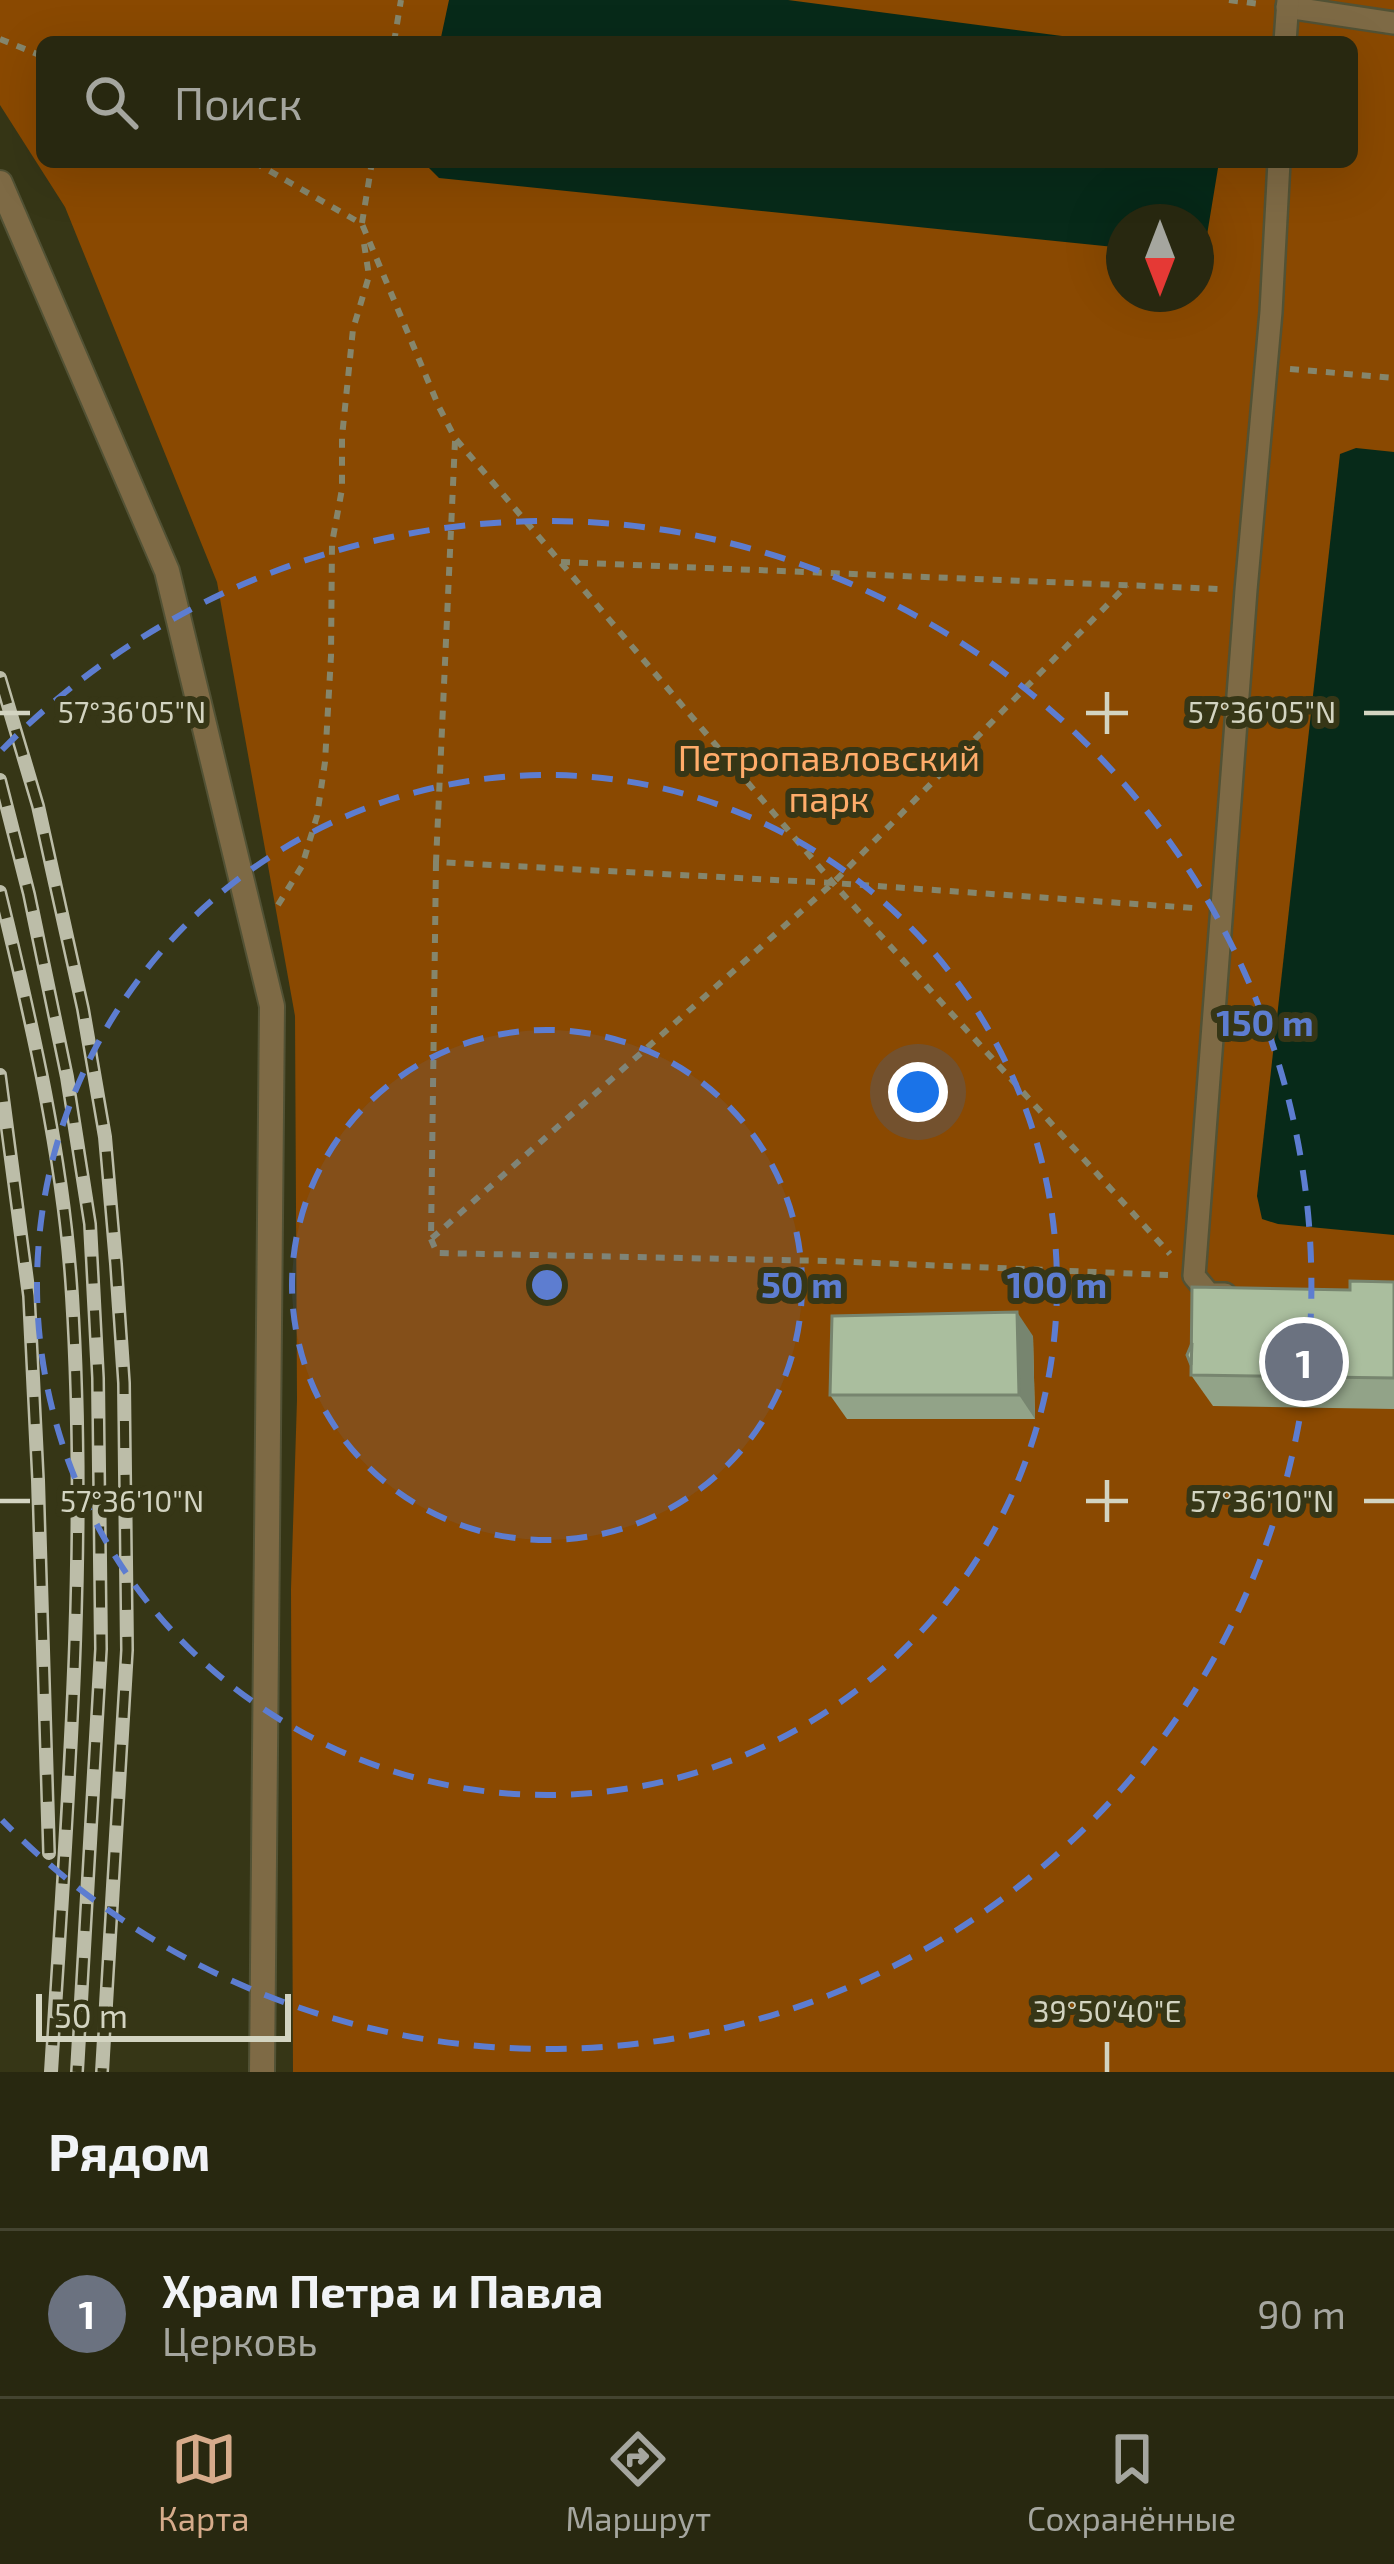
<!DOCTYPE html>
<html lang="ru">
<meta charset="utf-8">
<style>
body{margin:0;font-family:"Exo 2",sans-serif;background:#34341e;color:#f1f3f6}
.compass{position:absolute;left:1106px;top:204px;width:108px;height:108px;border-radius:50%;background:#282810;box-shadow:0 12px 48px #0002;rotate:180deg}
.scale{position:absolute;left:36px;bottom:30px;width:255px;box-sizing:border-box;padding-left:12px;border:6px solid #d3d4c1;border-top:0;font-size:33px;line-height:42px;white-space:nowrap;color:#d3d4c1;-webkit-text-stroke:9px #363616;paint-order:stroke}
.you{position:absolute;left:918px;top:1092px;width:42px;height:42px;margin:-30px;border:9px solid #fff;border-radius:50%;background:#1a73e8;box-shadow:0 0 0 18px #1a73e833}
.badge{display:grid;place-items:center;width:78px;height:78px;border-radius:50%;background:#d6ab8b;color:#fff;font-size:39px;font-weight:700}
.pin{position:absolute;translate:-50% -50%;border:6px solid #fff;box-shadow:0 3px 12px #0006}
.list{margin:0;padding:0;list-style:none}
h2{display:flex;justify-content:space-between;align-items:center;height:156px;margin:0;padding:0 48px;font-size:51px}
h2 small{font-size:39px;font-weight:400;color:#a5a69f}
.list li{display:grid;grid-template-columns:78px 1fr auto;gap:36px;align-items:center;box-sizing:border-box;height:168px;padding:0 48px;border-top:3px solid #444430}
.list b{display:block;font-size:45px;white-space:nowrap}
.list p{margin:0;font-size:39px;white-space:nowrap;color:#a5a69f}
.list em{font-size:39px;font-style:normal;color:#a5a69f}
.icon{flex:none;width:66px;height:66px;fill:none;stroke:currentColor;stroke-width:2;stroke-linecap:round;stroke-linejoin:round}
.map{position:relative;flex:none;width:1394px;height:2072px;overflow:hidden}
.search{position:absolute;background:#282810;box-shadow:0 12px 48px #0002;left:36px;right:36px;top:36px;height:132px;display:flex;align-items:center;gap:30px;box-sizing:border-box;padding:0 42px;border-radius:18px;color:#a5a69f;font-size:45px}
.sheet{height:324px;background:#282810}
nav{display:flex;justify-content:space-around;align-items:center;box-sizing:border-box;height:168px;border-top:3px solid #444430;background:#282810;font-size:33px;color:#a5a69f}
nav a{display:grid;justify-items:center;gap:6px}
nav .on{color:#d6ab8b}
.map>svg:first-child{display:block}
.green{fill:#8a4901;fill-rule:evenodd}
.water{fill:#072a19}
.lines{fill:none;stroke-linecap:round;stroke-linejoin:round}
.service-casing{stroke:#525235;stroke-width:26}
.minor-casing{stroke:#525235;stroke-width:28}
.path{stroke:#85866c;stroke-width:6;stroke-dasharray:9 9;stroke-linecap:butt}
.service{stroke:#7e6a45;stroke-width:21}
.minor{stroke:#7e6a45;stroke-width:24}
.rail-casing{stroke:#bcbda8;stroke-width:14}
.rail{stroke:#363616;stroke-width:9;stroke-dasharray:27;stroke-linecap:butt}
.wall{fill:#92a388}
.shaded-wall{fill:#77856f}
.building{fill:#aabe9e;stroke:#77856f;stroke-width:3}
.ticks{fill:none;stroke:#d3d4c1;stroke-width:4.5}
.ring{fill:none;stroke:#5d7dd0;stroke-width:6;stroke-dasharray:21 15}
.labels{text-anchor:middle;stroke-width:12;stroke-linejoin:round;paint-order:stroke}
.park-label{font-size:36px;fill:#ffac6a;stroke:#363616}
.ticks-label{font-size:30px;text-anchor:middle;fill:#d3d4c1;stroke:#363616;stroke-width:12;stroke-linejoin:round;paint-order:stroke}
.centre{fill:#5d7dd0;stroke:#363616;stroke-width:6}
.ring-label{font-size:36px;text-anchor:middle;font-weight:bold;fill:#5d7dd0;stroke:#363616;stroke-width:12;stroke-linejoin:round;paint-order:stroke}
</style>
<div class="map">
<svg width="1394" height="2072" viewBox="0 0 1394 2072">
<rect width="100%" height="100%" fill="#363616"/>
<path class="green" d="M0,0H1394V2072H293L291,1589L297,1400L295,1016L217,582L65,207L0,105ZM42,42H1352V162H42ZM1124,222H1196V294H1124Z"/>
<g class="water">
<path d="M449,0H788L1108,42H440Z"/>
<path d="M423,162H1219L1206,241L1196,250V222H1124V248L439,178Z"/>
<path d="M1356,448L1394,452V1235L1278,1224L1262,1219L1257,1196L1340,454Z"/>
</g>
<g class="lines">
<defs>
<g id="service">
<path d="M1287,7L1394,23"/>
<path d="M1285,42L1288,0"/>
<path d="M1225,1294H1209L1194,1276L1246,590L1271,312L1279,162"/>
</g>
<path id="minor" d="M0,183L167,571L272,1006L262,2072"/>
</defs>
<use href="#service" class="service-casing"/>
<use href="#minor" class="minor-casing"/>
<g class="path">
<path d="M1229,0L1260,4"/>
<path d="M0,39L42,56"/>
<path d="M394,42L401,0"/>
<path d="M254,162L362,224L439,407L455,438L833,883L1170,1254"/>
<path d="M362,223L372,162"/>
<path d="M1290,369L1394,378"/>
<path d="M455,441L436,862L833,883L1194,908"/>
<path d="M561,562L1219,589"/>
<path d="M436,862L431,1239L833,883L1127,585"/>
<path d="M278,905L302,866L317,816L325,762L331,656L332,543L342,489V437L353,329L369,276L363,237"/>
<path d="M431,1239L437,1253L828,1261L1168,1275"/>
</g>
<use href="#service" class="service"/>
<use href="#minor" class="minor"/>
<defs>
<g id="rail">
<path d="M0,678L38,806L83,1009L105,1137L116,1264L124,1383L127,1650L102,2072"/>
<path d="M0,780L29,894L67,1077L90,1224L98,1378L101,1649L77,2072"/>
<path d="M0,892C32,1024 64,1160 72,1296C88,1555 67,1814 51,2072"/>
<path d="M0,1075L29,1296L38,1480L49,1853"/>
</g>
</defs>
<use href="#rail" class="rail-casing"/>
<use href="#rail" class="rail"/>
</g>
<g class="wall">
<path d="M1394,1282V1409L1213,1406L1191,1375L1350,1290Z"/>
<path d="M1033,1336L1035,1419H847L830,1395Z"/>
</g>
<path class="shaded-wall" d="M1017,1312L1033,1336L1035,1419L1019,1395Z"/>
<g class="building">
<path d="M1350,1281L1394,1282V1378L1191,1375L1192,1287L1350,1290Z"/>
<path d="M1017,1312L1019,1395H830L832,1316Z"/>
<path d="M1192,1343L1191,1365L1187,1355Z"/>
</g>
<path class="ticks" d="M1107,692V734M0,713H30M1086,713H1128M1364,713H1394M1107,1480V1522M0,1501H30M1086,1501H1128M1364,1501H1394M1107,2042V2072"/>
<circle cx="547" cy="1285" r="255" fill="#5d7dd0" fill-opacity=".12"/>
<g class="ring">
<circle cx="547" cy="1285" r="255"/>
<circle cx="547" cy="1285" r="510"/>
<path d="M2 750A764 764 0 1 1 2 1820"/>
</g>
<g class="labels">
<g class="park-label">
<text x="829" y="771">Петропавловский<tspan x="829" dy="41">парк</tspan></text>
</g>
</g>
<g class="ticks-label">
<text x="1262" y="723">57°36'05"N</text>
<text x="132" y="723">57°36'05"N</text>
<text x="1262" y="1512">57°36'10"N</text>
<text x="132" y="1512">57°36'10"N</text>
<text x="1107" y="2022">39°50'40"E</text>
</g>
<circle cx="547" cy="1285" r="18" class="centre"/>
<g class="ring-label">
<text x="1265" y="1036">150 m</text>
<text x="802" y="1298">50 m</text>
<text x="1057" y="1298">100 m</text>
</g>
</svg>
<svg class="compass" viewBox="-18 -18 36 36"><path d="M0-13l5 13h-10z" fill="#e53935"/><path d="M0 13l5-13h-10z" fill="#a5a69f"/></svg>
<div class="scale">50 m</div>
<div class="you"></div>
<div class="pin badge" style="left:1304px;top:1362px;background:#6b7280">1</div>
<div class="search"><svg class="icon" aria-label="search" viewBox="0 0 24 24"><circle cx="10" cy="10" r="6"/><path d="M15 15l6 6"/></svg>Поиск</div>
</div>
<section class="sheet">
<h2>Рядом<small></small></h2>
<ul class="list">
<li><span class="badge" style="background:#6b7280">1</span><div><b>Храм Петра и Павла</b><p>Церковь</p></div><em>90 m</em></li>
</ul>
</section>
<nav>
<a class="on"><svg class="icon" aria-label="map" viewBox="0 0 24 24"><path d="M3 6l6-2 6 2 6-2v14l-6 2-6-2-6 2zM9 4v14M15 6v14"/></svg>Карта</a>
<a><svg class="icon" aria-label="directions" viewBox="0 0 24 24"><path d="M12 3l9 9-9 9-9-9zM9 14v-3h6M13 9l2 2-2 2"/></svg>Маршрут</a>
<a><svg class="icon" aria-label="saved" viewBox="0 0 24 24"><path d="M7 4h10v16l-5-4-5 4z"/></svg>Сохранённые</a>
</nav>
